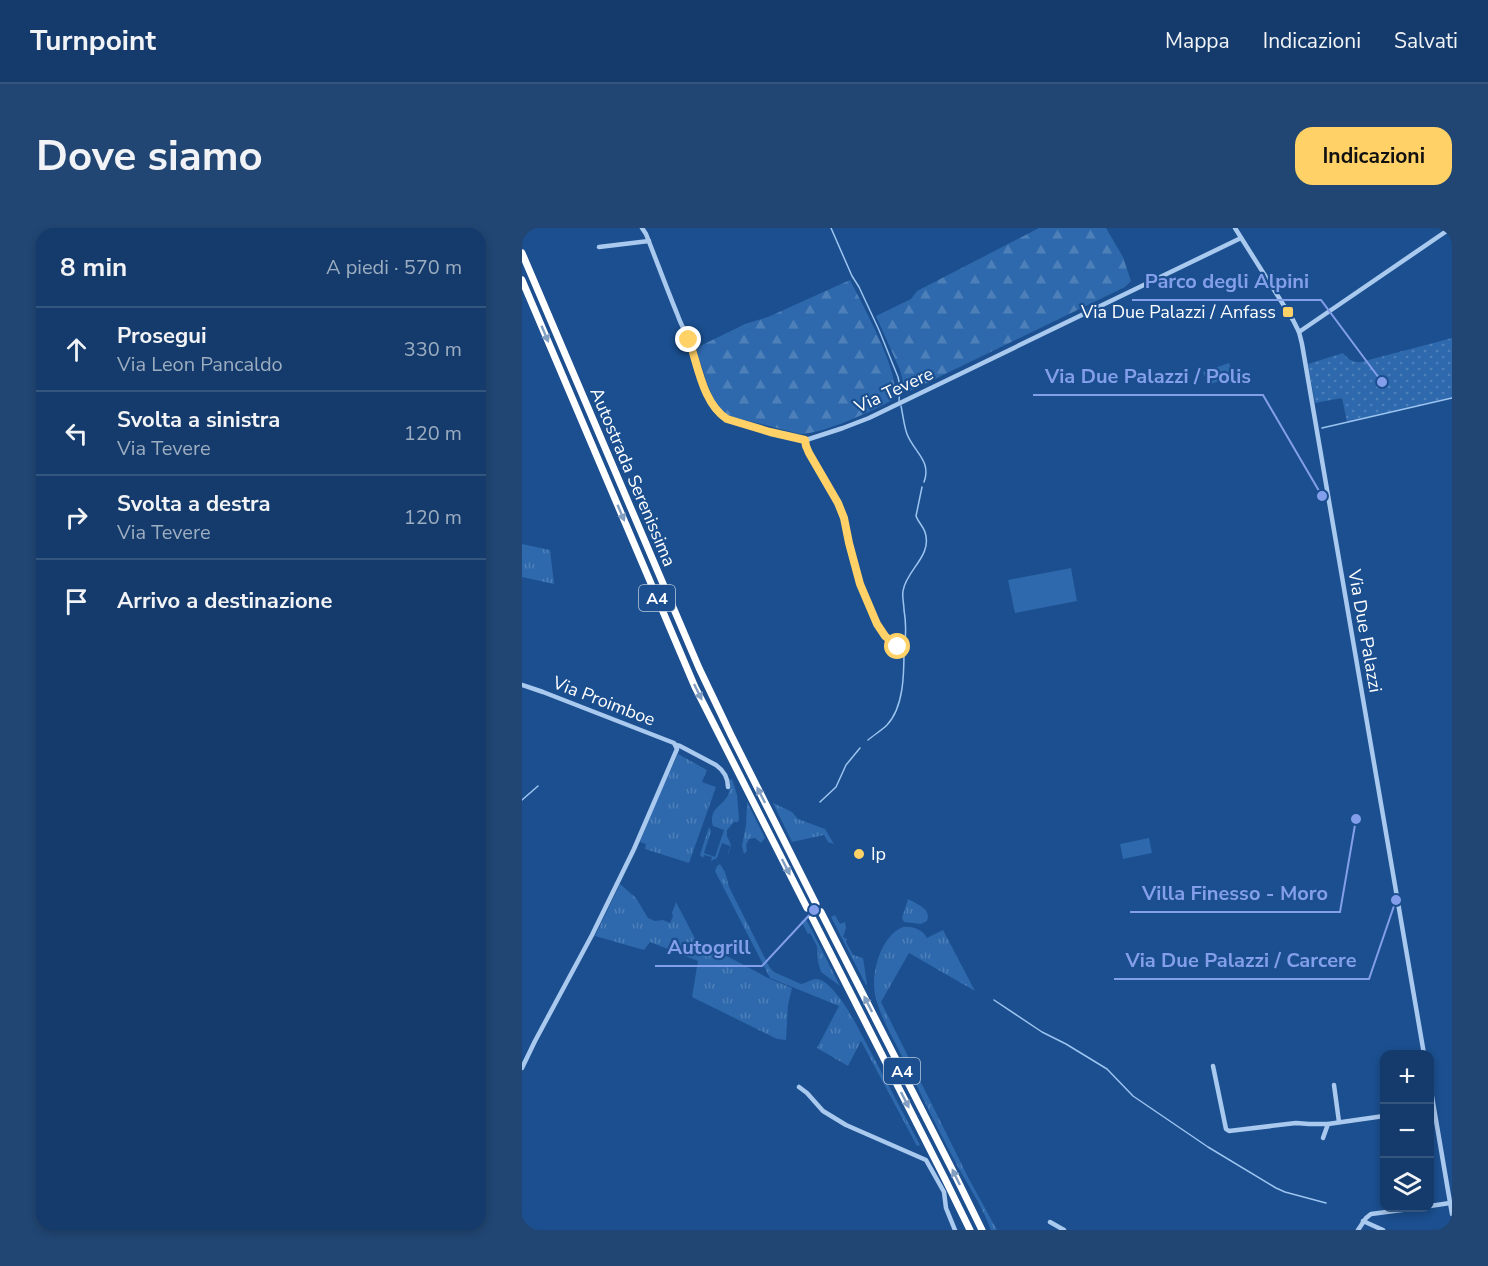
<!DOCTYPE html>
<html lang="it">
<meta charset="utf-8">
<style>
body{margin:0;font-family:"Nunito Sans",sans-serif;background:#214673;color:#f1f3f6}
.controls{position:absolute;right:18px;bottom:18px;display:grid;overflow:hidden;border-radius:12px;box-shadow:0 3px 9px #0003}
.controls button{width:54px;height:54px;display:grid;place-items:center;padding:0;border:0;border-bottom:2px solid #33557e;background:#143b6b;color:#f1f3f6;font:30px sans-serif}
.stop{position:absolute;width:18px;height:18px;margin:-14px;border:4px solid #ffd166;border-radius:50%;background:#fff}
.stop.end{background:#ffd166;border-color:#fff;box-shadow:0 2px 6px #0008}
.list{margin:0;padding:0;list-style:none}
h2{display:flex;justify-content:space-between;align-items:center;height:78px;margin:0;padding:0 24px;font-size:26px}
h2 small{font-size:20px;font-weight:400;color:#9dadc1}
.list li{display:grid;grid-template-columns:39px 1fr auto;gap:18px;align-items:center;box-sizing:border-box;height:84px;padding:0 24px;border-top:2px solid #33557e}
.list b{display:block;font-size:22px;white-space:nowrap}
.list p{margin:0;font-size:20px;white-space:nowrap;color:#9dadc1}
.list em{font-size:20px;font-style:normal;color:#9dadc1}
.icon{flex:none;width:33px;height:33px;fill:none;stroke:currentColor;stroke-width:2;stroke-linecap:round;stroke-linejoin:round}
.map{position:relative;flex:none;width:930px;height:1002px;overflow:hidden;border-radius:18px}
header{display:flex;align-items:center;gap:36px;box-sizing:border-box;height:84px;padding:0 30px;background:#143b6b;border-bottom:2px solid #33557e}
header strong{font-size:28px}
nav{display:flex;gap:33px;margin-inline-start:auto;font-size:21px}
.intro{display:flex;align-items:center;justify-content:space-between;box-sizing:border-box;height:144px;padding:0 36px}
h1{margin:0;font-size:42px}
.button{padding:15px 27px;border-radius:18px;background:#ffd166;color:#111;font-size:21px;font-weight:700}
main{display:flex;gap:36px;padding:0 36px}
aside{flex:1;background:#143b6b;border-radius:18px;box-shadow:0 3px 9px #0003}
.map>svg:first-child{display:block}
.grass{fill:url(#grass-tufts)}
.forest{fill:url(#forest-firs)}
.park{fill:url(#park-dots)}
.pitch{fill:#2e69ad}
.lines{fill:none;stroke-linecap:round;stroke-linejoin:round}
.stream{stroke:#9cc4f0;stroke-width:1.5}
.minor{stroke:#a9c9ee;stroke-width:4.5}
.highway{stroke:#fff;stroke-width:7}
.oneway{fill:#829ec1}
.route{stroke:#ffd166;stroke-width:8}
.poi-dot{fill:#ffd166;stroke:#1b4f8f;stroke-width:2}
.labels{text-anchor:middle;stroke-width:4.5;stroke-linejoin:round;paint-order:stroke}
.shield{fill:#1b4f8f;stroke:#bbcadd;stroke-width:1.5}
.shield-label{font-size:16px;font-weight:bold;fill:#fff}
.poi-label{font-size:18px;fill:#fff;stroke:#1b4f8f;text-anchor:end}
.street-label{font-size:18px;fill:#fff;stroke:#1b4f8f}
.leader{fill:none;stroke:#839eea;stroke-width:2}
.callout-dot{fill:#839eea;stroke:#1b4f8f;stroke-width:2}
.callout-label{font-size:20px;text-anchor:middle;font-weight:bold;fill:#839eea;stroke:#1b4f8f;stroke-width:4.5;stroke-linejoin:round;paint-order:stroke}
</style>
<header>
<strong>Turnpoint</strong>
<nav><a>Mappa</a><a>Indicazioni</a><a>Salvati</a></nav>
</header>
<div class="intro"><h1>Dove siamo</h1><a class="button">Indicazioni</a></div>
<main>
<aside>
<h2>8 min<small>A piedi · 570 m</small></h2>
<ul class="list">
<li><svg class="icon" aria-label="ahead" viewBox="0 0 24 24"><path d="M12 20V5M6 11l6-6 6 6"/></svg><div><b>Prosegui</b><p>Via Leon Pancaldo</p></div><em>330 m</em></li>
<li><svg class="icon" aria-label="left" viewBox="0 0 24 24"><path d="M17 20v-9H6M10 6l-5 5 5 5"/></svg><div><b>Svolta a sinistra</b><p>Via Tevere</p></div><em>120 m</em></li>
<li><svg class="icon" aria-label="right" viewBox="0 0 24 24"><path d="M7 20v-9h11M14 6l5 5-5 5"/></svg><div><b>Svolta a destra</b><p>Via Tevere</p></div><em>120 m</em></li>
<li><svg class="icon" aria-label="arrive" viewBox="0 0 24 24"><path d="M6 21V4h12l-3 4 3 4H6"/></svg><div><b>Arrivo a destinazione</b></div></li>
</ul>
</aside>
<div class="map">
<svg width="930" height="1002" viewBox="0 0 930 1002">
<defs>
<pattern id="grass-tufts" width="24" height="20" patternUnits="userSpaceOnUse" patternTransform="scale(1.5)"><rect width="24" height="20" fill="#2e69ad"/><path d="M3 7l-1-3M5 7V3M7 7l1-3M15 17l-1-3M17 17v-4M19 17l1-3" fill="none" stroke="#4d80b9"/></pattern>
<pattern id="forest-firs" width="22" height="20" patternUnits="userSpaceOnUse" patternTransform="scale(1.5)"><rect width="22" height="20" fill="#2e69ad"/><path d="M5 1l3.5 6h-7zM16 11l3.5 6h-7z" fill="#4d80b9"/></pattern>
<pattern id="park-dots" width="8" height="8" patternUnits="userSpaceOnUse" patternTransform="scale(1.5)"><rect width="8" height="8" fill="#2e69ad"/><path d="M2 2h.1M6 6h.1" fill="none" stroke="#4d80b9" stroke-width="1.8" stroke-linecap="round"/></pattern>
</defs>
<rect width="100%" height="100%" fill="#1b4f8f"/>
<g class="grass">
<path d="M0,316L28,322L32,356L0,349Z"/>
<path d="M156,526L185,542L180,554L194,559L167,635L123,621L124,616L118,614L128,587Z"/>
<path d="M210,551L215,567L217,591L216,594H212L205,602V608L209,617L205,630L208,618L200,615L195,630L189,633L190,629L182,627L181,630L178,627L187,599L189,603L182,625L193,629L202,602L191,598C186,580 201,578 206,567C208,562 208,557 208,552Z"/>
<path d="M225,574L243,610L239,615L233,610L227,611L224,617L225,623L222,626L220,618L224,597Z"/>
<path d="M251,575L270,584L276,591L303,601L312,616L306,614L302,607L270,614Z"/>
<path d="M198,636L203,644L207,659L248,740L252,744L279,756C284,755 288,752 293,751C307,749 327,783 333,794L398,917L395,918L339,813L326,838L295,820L317,778L248,750L193,643L195,638Z"/>
<path d="M98,656L114,670L126,690L133,693L141,692L148,695L151,688L150,685L154,674L179,722H198L201,726L246,750L270,760L266,777L264,812L255,811L170,769L176,733L128,714L122,722L73,708Z"/>
<path d="M386,671C395,676 410,681 405,693L399,696L382,694L380,690Z"/>
<path d="M313,687L318,696L323,694L324,700L321,709L325,711L324,714L331,727L341,730L345,756L344,757L309,689Z"/>
<path d="M284,691L318,758L299,744L296,734L295,718L288,705L286,706L279,693Z"/>
<path d="M381,699C391,698 400,701 405,710L421,702L453,763L387,725L359,774L447,951L475,1002H469C460,978 447,959 435,937C416,902 399,866 381,830C371,810 358,789 353,767C349,746 358,708 381,699Z"/>
</g>
<g class="forest">
<path d="M517,0H584L601,29L609,53L603,59L384,165L378,142L354,88L389,71L395,63Z"/>
<path d="M328,52C339,74 381,149 372,171C351,183 301,206 278,206L211,189C209,188 204,186 202,185C189,174 179,136 174,120L223,96L246,89Z"/>
</g>
<path class="park" d="M930,110V170L825,194L820,170L793,175L786,136L821,125C827,132 830,134 839,134Z"/>
<g class="pitch">
<path d="M707,135L712,148L686,157L681,144Z"/>
<path d="M549,340L555,373L493,385L486,352Z"/>
<path d="M627,610L630,625L601,631L598,616Z"/>
</g>
<g class="lines">
<g class="stream">
<path d="M309,0L330,48L337,59L357,102L376,149L378,158L377,173"/>
<path d="M379,178C381,187 382,198 385,206C392,224 410,233 402,254"/>
<path d="M800,200L930,170"/>
<path d="M383,414C384,403 384,393 382,382C382,376 380,369 381,363C384,342 411,328 403,304C401,298 396,294 394,288L400,259"/>
<path d="M346,512C352,507 360,502 365,497C382,479 382,445 382,422"/>
<path d="M0,572L16,558"/>
<path d="M298,574L314,559L324,537L338,520"/>
<path d="M472,772L520,804L544,816L585,841L611,868L686,919L754,960L763,964L804,975"/>
</g>
<g class="minor">
<path d="M120,0L124,6C135,34 145,61 156,88C159,97 164,105 168,113C178,138 180,177 205,191L248,204L284,212L321,200L347,190L719,10"/>
<path d="M713,0L771,92L777,104L780,116L902,826"/>
<path d="M77,19L127,13"/>
<path d="M777,104L929,0"/>
<path d="M283,212L284,218L287,225L316,275L322,290L327,315L338,356L355,396L363,408L376,419"/>
<path d="M0,457L21,464L152,515L155,521L112,621L70,707L13,813L0,840"/>
<path d="M154,517L158,518L194,537C201,542 206,550 206,559"/>
<path d="M691,838L704,901L707,903L774,895L787,896H806L862,888"/>
<path d="M812,857L817,894"/>
<path d="M908,857L930,986"/>
<path d="M277,859L285,865L301,883L324,897L404,932L422,964L424,980L433,1002"/>
<path d="M801,910L806,896"/>
<path d="M908,978L928,975"/>
<path d="M841,993L861,1002"/>
<path d="M528,994L542,1002"/>
<path d="M836,1002L844,990L849,986L895,980"/>
</g>
<g class="highway">
<path d="M0,25L177,440L209,507L294,676"/>
<path d="M0,52L173,459L285,680"/>
<path d="M299,684L433,947L460,1002"/>
<path d="M290,689L423,951L448,1002"/>
</g>
</g>
<defs><path id="oneway-solid" d="M-6-.8H1V-3.2L6.5 0L1 3.2V.8H-6Z" transform="scale(1.5)"/></defs>
<g class="oneway">
<use href="#oneway-solid" transform="translate(23 106) rotate(67)"/>
<use href="#oneway-solid" transform="translate(99 285) rotate(67)"/>
<use href="#oneway-solid" transform="translate(176 464) rotate(64)"/>
<use href="#oneway-solid" transform="translate(239 567) rotate(-117)"/>
<use href="#oneway-solid" transform="translate(264 639) rotate(63)"/>
<use href="#oneway-solid" transform="translate(346 776) rotate(-117)"/>
<use href="#oneway-solid" transform="translate(383 872) rotate(63)"/>
<use href="#oneway-solid" transform="translate(434 949) rotate(-116)"/>
</g>
<g class="lines">
<path class="route" d="M167,112C176,137 181,176 205,191L248,204L283,212L284,218L287,225L316,275L322,290L327,315L338,356L355,396L363,408L376,419"/>
</g>
<g class="poi-dot">
<rect x="760" y="78" width="12" height="12" rx="3"/>
<circle cx="337" cy="626" r="6"/>
</g>
<g class="labels">
<g class="shield">
<rect x="117" y="357" width="36" height="26" rx="4.5"/>
<rect x="362" y="830" width="36" height="26" rx="4.5"/>
</g>
<g class="shield-label">
<text x="135" y="376">A4</text>
<text x="380" y="849">A4</text>
</g>
<g class="poi-label">
<text x="754" y="90">Via Due Palazzi / Anfass</text>
<text x="349" y="632" text-anchor="start">Ip</text>
</g>
<g class="street-label">
<text transform="translate(372 162) rotate(-25)" y="6">Via Tevere</text>
<text transform="translate(111 249) rotate(67)" y="6">Autostrada Serenissima</text>
<text transform="translate(843 403) rotate(80)" y="6">Via Due Palazzi</text>
<text transform="translate(82 473) rotate(21)" y="6">Via Proimboe</text>
</g>
</g>
<path class="leader" d="M860 154L799 72H610M800 268L741 167H511M834 591L818 684H608M292 682L240 738H133M874 672L847 751H592"/>
<g class="callout-dot">
<circle cx="860" cy="154" r="6"/>
<circle cx="800" cy="268" r="6"/>
<circle cx="834" cy="591" r="6"/>
<circle cx="292" cy="682" r="6"/>
<circle cx="874" cy="672" r="6"/>
</g>
<g class="callout-label">
<text x="705" y="60">Parco degli Alpini</text>
<text x="626" y="155">Via Due Palazzi / Polis</text>
<text x="713" y="672">Villa Finesso - Moro</text>
<text x="187" y="726">Autogrill</text>
<text x="719" y="739">Via Due Palazzi / Carcere</text>
</g>
</svg>
<div class="controls">
<button>+</button>
<button>−</button>
<button><svg class="icon" aria-label="layers" viewBox="0 0 24 24"><path d="M12 4l9 5-9 5-9-5zM3 14l9 5 9-5"/></svg></button>
</div>
<div class="stop" style="left:376px;top:419px"></div>
<div class="stop end" style="left:167px;top:112px"></div>
</div>
</main>
